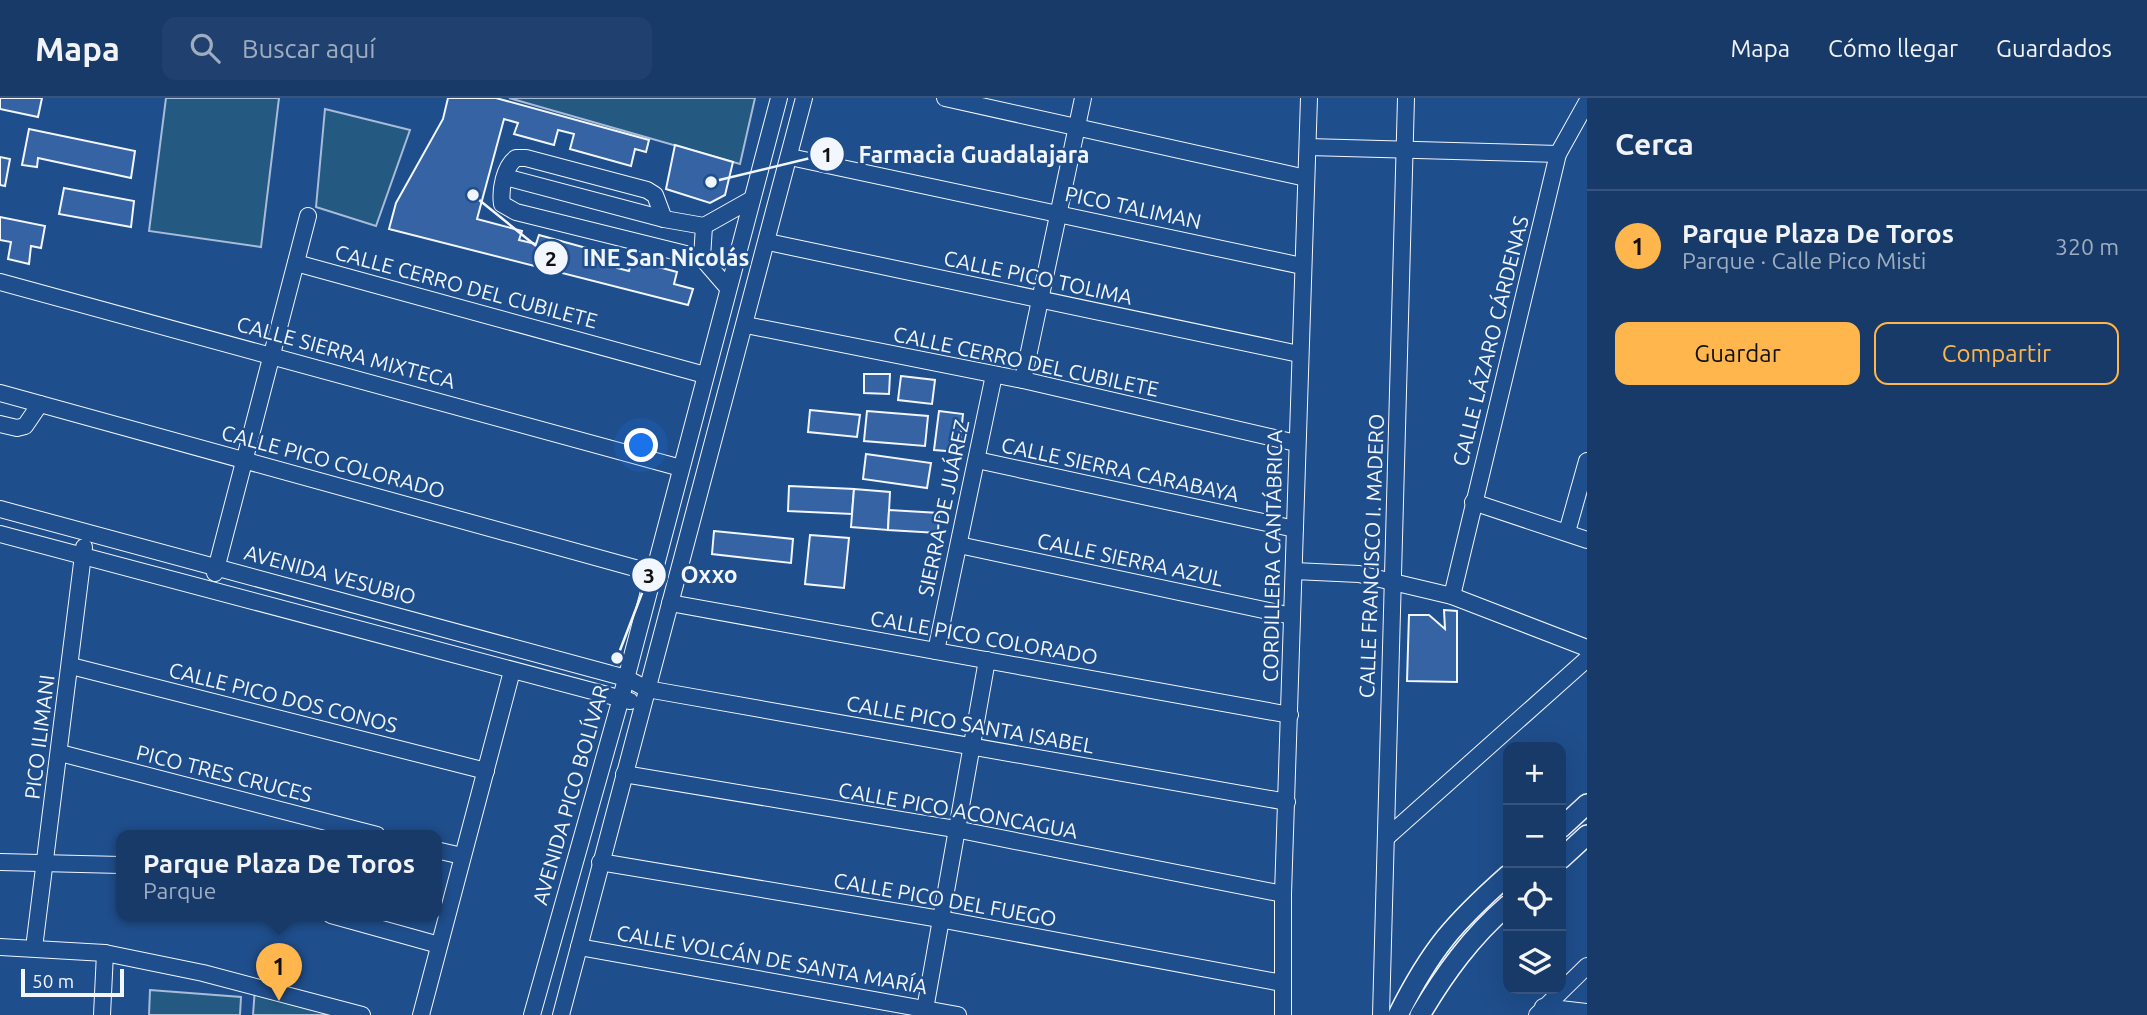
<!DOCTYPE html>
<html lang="es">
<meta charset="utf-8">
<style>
body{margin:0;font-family:Ubuntu,sans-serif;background:#20416f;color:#f1f3f6}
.controls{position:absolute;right:21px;bottom:21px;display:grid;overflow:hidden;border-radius:14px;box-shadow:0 7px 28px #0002}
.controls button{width:63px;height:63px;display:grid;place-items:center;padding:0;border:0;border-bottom:2px solid #36547d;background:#173a69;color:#f1f3f6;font:35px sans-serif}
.scale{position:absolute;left:21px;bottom:18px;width:103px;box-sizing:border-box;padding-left:7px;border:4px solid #f2f6ff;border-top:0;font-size:19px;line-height:24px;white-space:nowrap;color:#f2f6ff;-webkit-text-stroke:5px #1f4e8c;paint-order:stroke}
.you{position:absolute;left:642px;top:348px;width:24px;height:24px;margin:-18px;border:5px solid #fff;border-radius:50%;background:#1a73e8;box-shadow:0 0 0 10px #1a73e833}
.badge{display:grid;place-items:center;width:46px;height:46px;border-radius:50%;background:#ffb74d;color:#111;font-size:23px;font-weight:700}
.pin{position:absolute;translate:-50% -58px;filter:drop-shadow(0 2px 4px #0008)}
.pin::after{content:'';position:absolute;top:37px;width:24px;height:21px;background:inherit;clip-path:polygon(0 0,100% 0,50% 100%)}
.popup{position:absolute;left:116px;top:732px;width:326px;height:91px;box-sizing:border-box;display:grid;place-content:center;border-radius:14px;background:#173a69;filter:drop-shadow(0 2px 5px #0005);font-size:23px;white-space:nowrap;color:#9eadc0}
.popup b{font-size:26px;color:#f1f3f6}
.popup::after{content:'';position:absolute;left:50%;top:100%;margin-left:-14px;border:14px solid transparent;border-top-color:#173a69}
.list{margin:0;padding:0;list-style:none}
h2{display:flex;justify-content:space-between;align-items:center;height:91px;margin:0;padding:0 28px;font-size:30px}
h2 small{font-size:23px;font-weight:400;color:#9eadc0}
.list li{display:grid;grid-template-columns:46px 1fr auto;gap:21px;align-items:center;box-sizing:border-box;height:112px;padding:0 28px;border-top:2px solid #36547d}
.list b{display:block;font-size:26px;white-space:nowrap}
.list p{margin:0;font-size:23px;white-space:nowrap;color:#9eadc0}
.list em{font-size:23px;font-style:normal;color:#9eadc0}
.actions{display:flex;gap:14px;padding:21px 28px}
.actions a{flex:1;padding:16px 0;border:2px solid #ffb74d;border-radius:14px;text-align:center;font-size:24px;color:#ffb74d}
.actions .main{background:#ffb74d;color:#111}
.icon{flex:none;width:38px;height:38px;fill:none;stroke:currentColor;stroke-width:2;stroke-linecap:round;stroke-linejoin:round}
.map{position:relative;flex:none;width:1587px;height:917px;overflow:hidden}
header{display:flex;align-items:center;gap:42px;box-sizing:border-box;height:98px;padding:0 35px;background:#173a69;border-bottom:2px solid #36547d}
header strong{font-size:33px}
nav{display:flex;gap:38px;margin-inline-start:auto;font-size:24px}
.search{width:490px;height:63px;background:#20416f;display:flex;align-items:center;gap:18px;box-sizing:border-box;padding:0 24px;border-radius:14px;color:#9eadc0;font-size:26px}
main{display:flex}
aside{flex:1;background:#173a69}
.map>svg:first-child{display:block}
.green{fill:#245a82;stroke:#a8bbd7;stroke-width:2}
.building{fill:#3563a3;stroke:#f2f6ff;stroke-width:2}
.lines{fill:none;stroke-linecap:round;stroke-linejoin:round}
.minor-casing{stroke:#f2f6ff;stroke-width:18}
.major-casing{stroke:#f2f6ff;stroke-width:22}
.minor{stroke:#1f4e8c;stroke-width:16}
.major{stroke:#1f4e8c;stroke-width:19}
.labels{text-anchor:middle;stroke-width:5;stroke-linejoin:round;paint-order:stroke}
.street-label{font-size:21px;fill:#f2f6ff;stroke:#1f4e8c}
.leader{fill:none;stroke:#f2f6ff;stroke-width:2.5}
.callout-dot{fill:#f2f6ff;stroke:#1f4e8c;stroke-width:2.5}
.mark-label{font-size:21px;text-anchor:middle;font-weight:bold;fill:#111}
.callout-label{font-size:23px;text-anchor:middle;font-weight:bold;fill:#f2f6ff;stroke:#1f4e8c;stroke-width:5;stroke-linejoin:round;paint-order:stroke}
</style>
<header>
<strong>Mapa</strong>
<div class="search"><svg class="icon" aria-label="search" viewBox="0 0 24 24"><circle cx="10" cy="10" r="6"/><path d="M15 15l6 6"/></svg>Buscar aquí</div>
<nav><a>Mapa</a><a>Cómo llegar</a><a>Guardados</a></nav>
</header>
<main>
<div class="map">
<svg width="1587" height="917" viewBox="0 0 1587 917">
<rect width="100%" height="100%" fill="#1f4e8c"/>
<g class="green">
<path d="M166,0H279L261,149L149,133Z"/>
<path d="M509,0H755L740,66Z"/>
<path d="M325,11L410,32L376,128L316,109Z"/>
<path d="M255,890L353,917H253Z"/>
<path d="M150,892L241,899L240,917H149Z"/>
</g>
<g class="building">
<path d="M0,0H42L38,19L0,11Z"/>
<path d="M448,0H496L649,42L646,54L635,51L631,68L570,51L574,36L558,32L554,47L514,36L518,25L504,21L477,121L522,133L519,142L536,146L539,137L619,159L617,170L629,173L632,162L677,174L674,186L693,191L688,207L389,131L396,105L443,21Z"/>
<path d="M29,31L135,53L131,80L38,60L37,69L22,67Z"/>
<path d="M675,47L733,64L725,97L710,105L666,91Z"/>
<path d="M0,59L10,61L5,88L0,87Z"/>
<path d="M64,90L134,103L131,129L59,116Z"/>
<path d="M0,119L45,128L41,150L31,148L29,166L8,161L11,144L0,142Z"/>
<path d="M864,276H890L889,296L864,295Z"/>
<path d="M901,278L935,282L932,306L898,302Z"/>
<path d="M810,312L860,317L857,339L808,334Z"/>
<path d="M867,313L928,318L925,348L864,343Z"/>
<path d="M939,313L963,316L959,354L934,352Z"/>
<path d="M866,356L931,365L927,390L863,381Z"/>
<path d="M789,388L854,391L852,416L788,413Z"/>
<path d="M854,391L890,394L888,432L851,429Z"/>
<path d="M889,412L939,415L938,435L888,432Z"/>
<path d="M714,433L793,441L791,465L712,456Z"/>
<path d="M810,437L849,440L844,490L805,486Z"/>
<path d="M1444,512L1457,513V584L1407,583L1409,517H1429L1445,531Z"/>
</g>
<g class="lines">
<defs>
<g id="minor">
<path d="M945,0L1306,80"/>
<path d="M1308,49L1558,56"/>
<path d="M790,59L1302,168"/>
<path d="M505,79L664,121L704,128L752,101"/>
<path d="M664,121L655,97L647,92L526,60H516C504,69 500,92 502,106L516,114L702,160L728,190"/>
<path d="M768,144L1299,256"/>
<path d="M702,160L704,128"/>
<path d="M296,165L705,277"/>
<path d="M0,184L681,370"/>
<path d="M746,227L1023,282L1296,345"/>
<path d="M1023,282L1083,0"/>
<path d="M0,295L653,475"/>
<path d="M0,326L17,330L25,328L40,306"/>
<path d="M977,362L1295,431"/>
<path d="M1473,404L1587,442"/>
<path d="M0,411L626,580L647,591L1287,704"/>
<path d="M1567,434L1587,363"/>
<path d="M0,436L630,603"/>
<path d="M959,447L1292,518"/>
<path d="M1294,473L1359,476L1452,498L1587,550"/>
<path d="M215,475L308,118"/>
<path d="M1452,498L1558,56L1587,4"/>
<path d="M670,505L1290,617"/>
<path d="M936,553L994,277"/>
<path d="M71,568L486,673"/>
<path d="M60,655L377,737"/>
<path d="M624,676L955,731L1283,796"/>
<path d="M1386,740L1587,561"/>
<path d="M436,752L462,758"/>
<path d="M0,764L121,767"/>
<path d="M600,764L940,821L1282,885"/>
<path d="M331,817L439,847"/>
<path d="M0,849L105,855L203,875L362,917"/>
<path d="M579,849L958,917"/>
<path d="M34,850L84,449"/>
<path d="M1543,909L1587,914"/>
<path d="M102,917L105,855"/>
<path d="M421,917L512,573"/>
<path d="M532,917L621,600L779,0"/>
<path d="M561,917L804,0"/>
<path d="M924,917L987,562"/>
<path d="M1283,917V796L1309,0"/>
<path d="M1381,917L1406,0"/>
<path d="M1537,917L1587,868"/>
</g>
<g id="major">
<path d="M1561,730L1587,706"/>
<path d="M1561,761L1587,737"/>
<path d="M1398,917C1431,851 1454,825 1508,777"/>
<path d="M1420,917C1445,875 1471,839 1508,807"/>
</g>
</defs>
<use href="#minor" class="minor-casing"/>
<use href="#major" class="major-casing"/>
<use href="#minor" class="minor"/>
<use href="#major" class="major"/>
</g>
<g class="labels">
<g class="street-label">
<text transform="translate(1133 110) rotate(12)" y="7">PICO TALIMAN</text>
<text transform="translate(1038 180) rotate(12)" y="7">CALLE PICO TOLIMA</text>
<text transform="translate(466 189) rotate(15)" y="7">CALLE CERRO DEL CUBILETE</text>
<text transform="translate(1491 243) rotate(-76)" y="7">CALLE LÁZARO CÁRDENAS</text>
<text transform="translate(346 255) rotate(15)" y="7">CALLE SIERRA MIXTECA</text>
<text transform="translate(1026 264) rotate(12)" y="7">CALLE CERRO DEL CUBILETE</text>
<text transform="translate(333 364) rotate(15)" y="7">CALLE PICO COLORADO</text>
<text transform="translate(1120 372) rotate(12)" y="7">CALLE SIERRA CARABAYA</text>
<text transform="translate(944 410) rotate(-78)" y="7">SIERRA DE JUÁREZ</text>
<text transform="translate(1273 458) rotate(-89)" y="7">CORDILLERA CANTÁBRICA</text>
<text transform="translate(1372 458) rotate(-88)" y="7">CALLE FRANCISCO I. MADERO</text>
<text transform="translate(1130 462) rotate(12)" y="7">CALLE SIERRA AZUL</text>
<text transform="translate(330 477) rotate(15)" y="7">AVENIDA VESUBIO</text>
<text transform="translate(984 540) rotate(10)" y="7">CALLE PICO COLORADO</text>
<text transform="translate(283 600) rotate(14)" y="7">CALLE PICO DOS CONOS</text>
<text transform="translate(970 627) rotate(10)" y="7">CALLE PICO SANTA ISABEL</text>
<text transform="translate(40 639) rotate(-83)" y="7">PICO ILIMANI</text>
<text transform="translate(224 676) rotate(14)" y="7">PICO TRES CRUCES</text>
<text transform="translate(571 697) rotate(-74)" y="7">AVENIDA PICO BOLÍVAR</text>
<text transform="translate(958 713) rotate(10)" y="7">CALLE PICO ACONCAGUA</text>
<text transform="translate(945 802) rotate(10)" y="7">CALLE PICO DEL FUEGO</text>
<text transform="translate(772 862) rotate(10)" y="7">CALLE VOLCÁN DE SANTA MARÍA</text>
</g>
</g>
<path class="leader" d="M711 84L827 56M473 97L551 160M617 560L649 477"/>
<g class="callout-dot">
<circle cx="711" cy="84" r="7"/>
<circle cx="473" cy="97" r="7"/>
<circle cx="617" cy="560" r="7"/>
<circle cx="827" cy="56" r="18"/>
<circle cx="551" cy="160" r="18"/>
<circle cx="649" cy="477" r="18"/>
</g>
<g class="mark-label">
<text x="827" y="64">1</text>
<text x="551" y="168">2</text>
<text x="649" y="485">3</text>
</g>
<g class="callout-label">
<text x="974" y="65">Farmacia Guadalajara</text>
<text x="666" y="168">INE San Nicolás</text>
<text x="709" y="485">Oxxo</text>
</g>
</svg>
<div class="controls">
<button>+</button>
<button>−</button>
<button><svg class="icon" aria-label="locate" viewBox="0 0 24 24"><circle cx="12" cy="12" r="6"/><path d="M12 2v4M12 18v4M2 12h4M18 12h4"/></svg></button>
<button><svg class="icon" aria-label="layers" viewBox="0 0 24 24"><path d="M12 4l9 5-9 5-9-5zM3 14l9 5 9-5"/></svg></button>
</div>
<div class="scale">50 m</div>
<div class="you"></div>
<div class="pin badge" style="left:279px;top:903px">1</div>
<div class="popup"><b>Parque Plaza De Toros</b>Parque</div>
</div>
<aside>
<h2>Cerca<small></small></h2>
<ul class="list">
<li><span class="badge">1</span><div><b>Parque Plaza De Toros</b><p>Parque · Calle Pico Misti</p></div><em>320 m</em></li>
</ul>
<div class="actions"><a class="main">Guardar</a><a>Compartir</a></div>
</aside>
</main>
